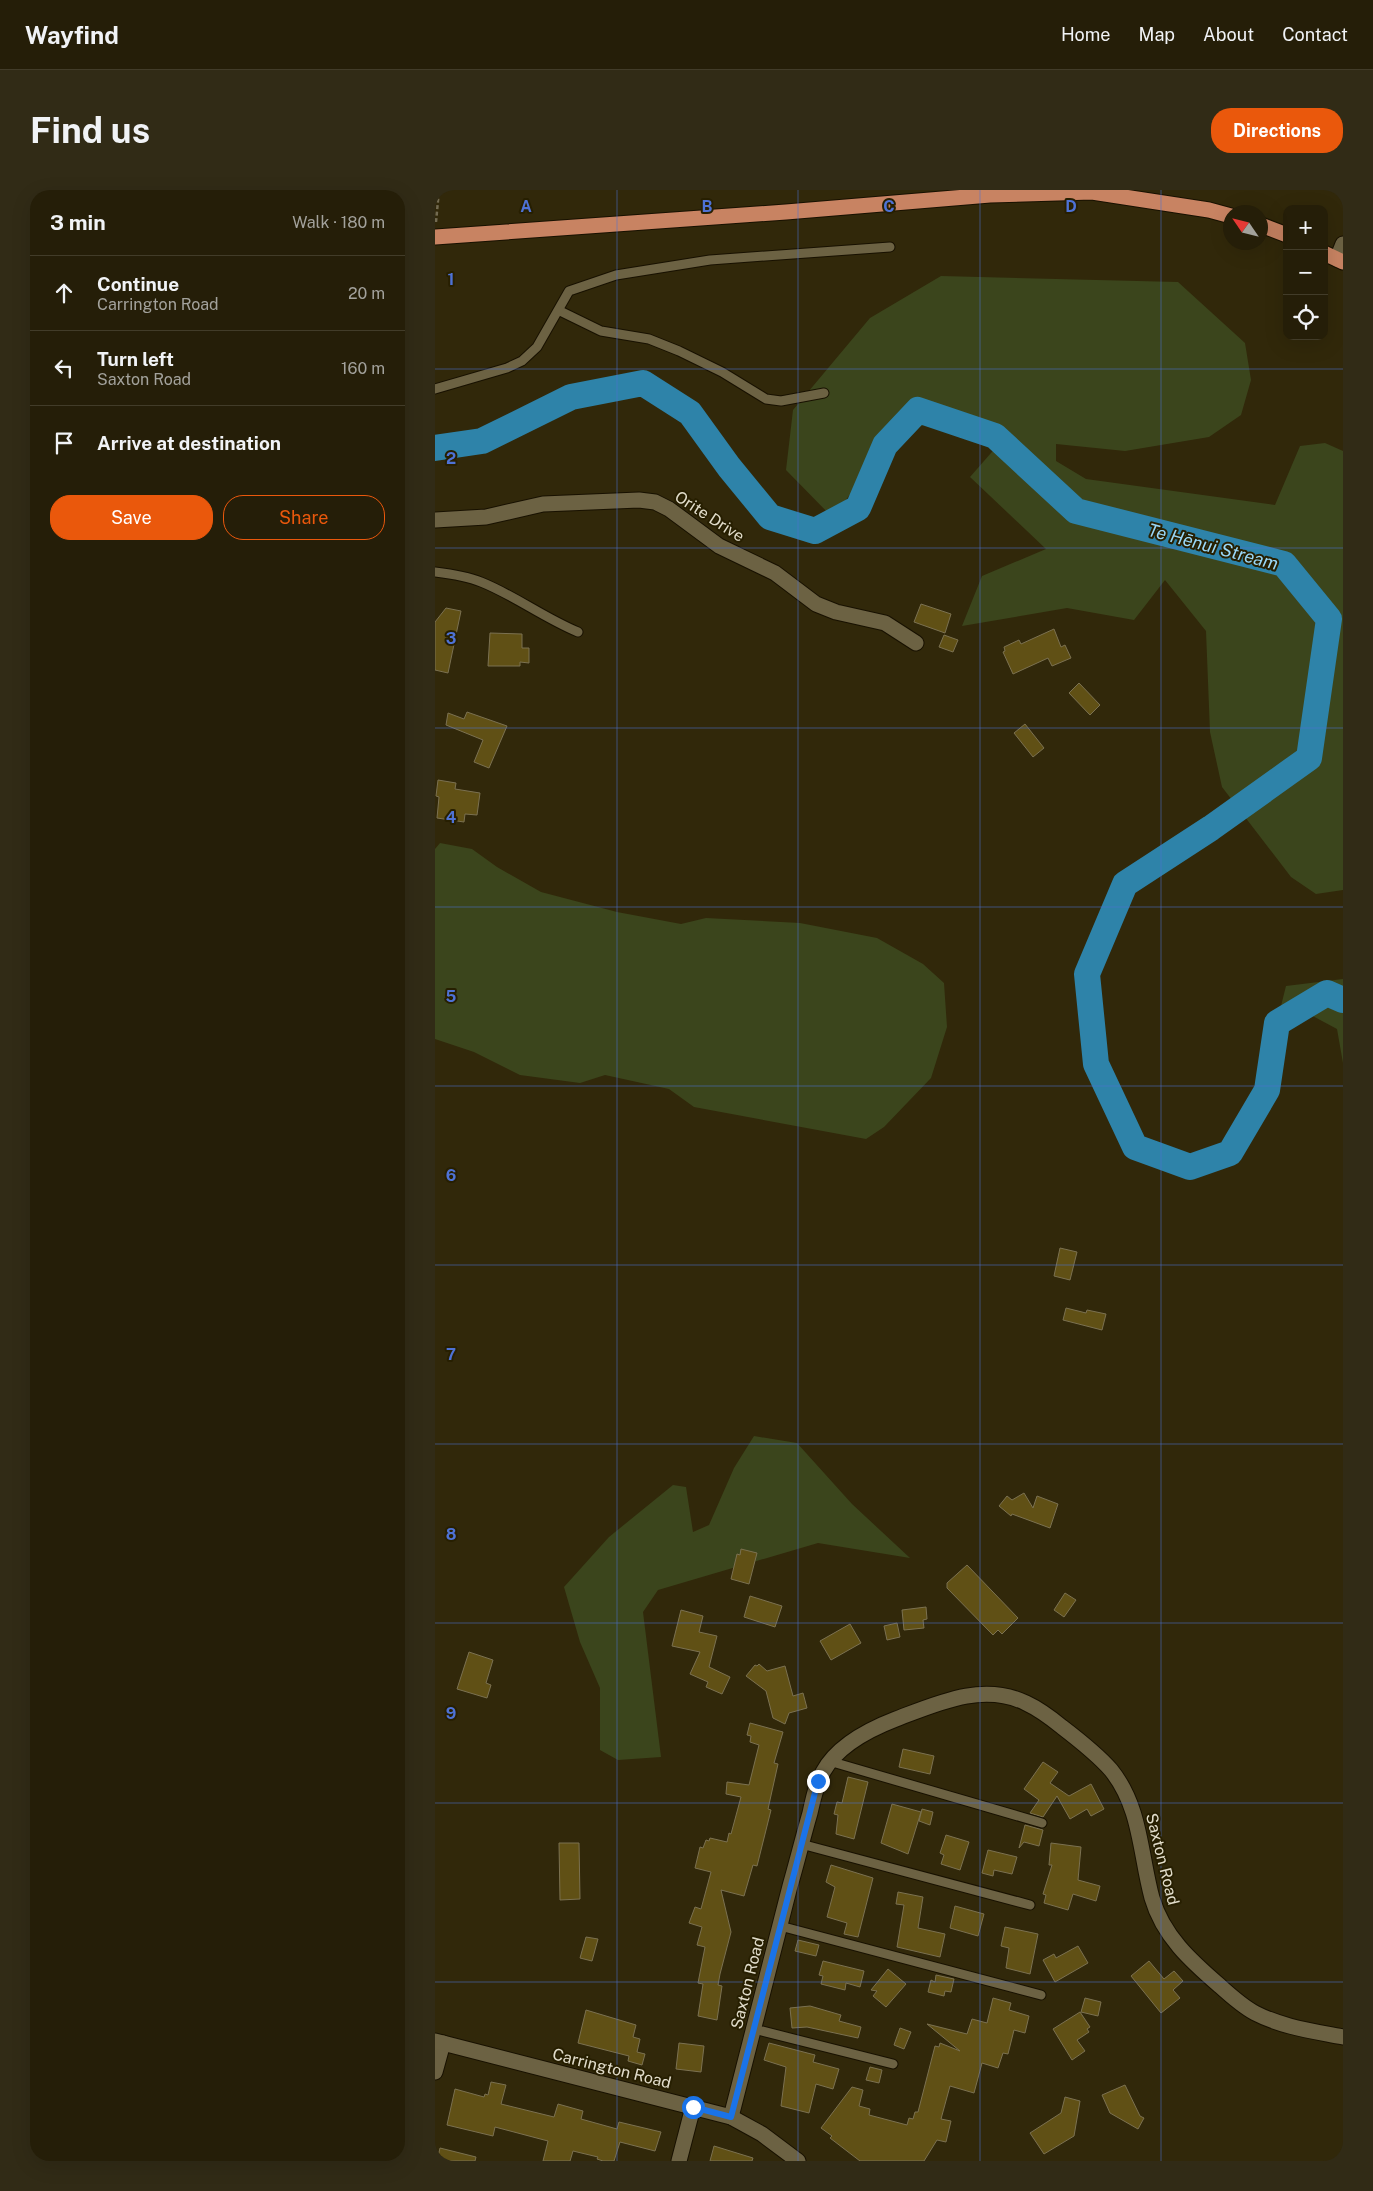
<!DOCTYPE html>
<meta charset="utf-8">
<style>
body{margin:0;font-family:"Public Sans",sans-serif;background:#312b16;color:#f1f3f6}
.controls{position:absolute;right:15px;top:15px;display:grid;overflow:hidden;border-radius:10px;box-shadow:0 5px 20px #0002}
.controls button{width:45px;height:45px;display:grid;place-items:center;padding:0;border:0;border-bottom:1px solid #423c29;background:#251e08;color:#f1f3f6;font:25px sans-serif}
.compass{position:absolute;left:788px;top:15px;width:45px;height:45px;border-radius:50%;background:#251e08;box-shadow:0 5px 20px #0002;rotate:305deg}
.stop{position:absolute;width:15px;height:15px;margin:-11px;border:4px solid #1a73e8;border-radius:50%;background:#fff}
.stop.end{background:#1a73e8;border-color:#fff;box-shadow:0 1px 5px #0008}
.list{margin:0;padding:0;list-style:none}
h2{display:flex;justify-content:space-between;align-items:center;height:65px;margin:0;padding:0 20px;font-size:21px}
h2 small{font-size:16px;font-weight:400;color:#a3a29c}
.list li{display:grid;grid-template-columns:32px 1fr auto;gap:15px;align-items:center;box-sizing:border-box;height:75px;padding:0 20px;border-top:1px solid #423c29}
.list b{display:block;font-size:19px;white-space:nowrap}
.list p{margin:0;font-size:16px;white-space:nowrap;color:#a3a29c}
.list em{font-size:16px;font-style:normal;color:#a3a29c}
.actions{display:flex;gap:10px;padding:15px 20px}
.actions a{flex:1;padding:11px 0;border:1px solid #ea580c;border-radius:20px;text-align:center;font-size:18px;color:#ea580c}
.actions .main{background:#ea580c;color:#fff}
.icon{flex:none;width:28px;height:28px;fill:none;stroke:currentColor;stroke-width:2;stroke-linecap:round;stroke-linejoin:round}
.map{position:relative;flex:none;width:908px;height:1971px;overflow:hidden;border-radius:20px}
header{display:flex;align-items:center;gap:30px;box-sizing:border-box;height:70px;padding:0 25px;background:#251e08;border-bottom:1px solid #423c29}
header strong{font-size:24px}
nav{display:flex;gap:28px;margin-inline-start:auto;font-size:18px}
.intro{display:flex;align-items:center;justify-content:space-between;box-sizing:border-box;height:120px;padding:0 30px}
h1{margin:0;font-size:35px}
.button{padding:12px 22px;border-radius:20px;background:#ea580c;color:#fff;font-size:18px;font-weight:700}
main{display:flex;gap:30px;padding:0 30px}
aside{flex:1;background:#251e08;border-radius:20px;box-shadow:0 5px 20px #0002}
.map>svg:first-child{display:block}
.green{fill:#3b451c}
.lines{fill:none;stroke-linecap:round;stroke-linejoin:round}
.river{stroke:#2e83a9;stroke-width:26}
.building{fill:#605015;stroke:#7b7151}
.lane-casing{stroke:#181100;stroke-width:11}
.street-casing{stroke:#181100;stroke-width:17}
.secondary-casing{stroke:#181100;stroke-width:17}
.highway-casing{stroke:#181100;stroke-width:17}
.path{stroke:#736b52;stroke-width:2.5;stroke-dasharray:4 2.5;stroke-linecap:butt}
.lane{stroke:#6c6243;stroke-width:9}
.street{stroke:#6c6243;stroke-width:15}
.secondary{stroke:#6c6243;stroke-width:15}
.highway{stroke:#c88362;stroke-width:15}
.route{stroke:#1a73e8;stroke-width:6}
.grid{fill:none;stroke:#4e72d5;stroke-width:1;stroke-opacity:0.55}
.labels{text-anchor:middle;stroke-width:4;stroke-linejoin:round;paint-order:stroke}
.street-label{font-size:16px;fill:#e2ddcb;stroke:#271f01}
.water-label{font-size:18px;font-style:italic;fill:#99d7f7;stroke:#271f01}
.grid-label{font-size:16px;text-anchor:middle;font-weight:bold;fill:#4e72d5;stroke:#271f01;stroke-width:4;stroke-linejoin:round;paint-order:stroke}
</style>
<header>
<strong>Wayfind</strong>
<nav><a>Home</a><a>Map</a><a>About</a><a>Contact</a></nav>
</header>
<div class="intro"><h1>Find us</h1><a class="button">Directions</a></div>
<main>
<aside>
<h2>3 min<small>Walk · 180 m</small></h2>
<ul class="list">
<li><svg class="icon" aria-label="ahead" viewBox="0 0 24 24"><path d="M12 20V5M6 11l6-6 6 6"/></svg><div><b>Continue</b><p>Carrington Road</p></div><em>20 m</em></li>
<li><svg class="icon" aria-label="left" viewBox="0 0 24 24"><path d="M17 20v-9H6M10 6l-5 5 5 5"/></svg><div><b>Turn left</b><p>Saxton Road</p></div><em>160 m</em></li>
<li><svg class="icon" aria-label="arrive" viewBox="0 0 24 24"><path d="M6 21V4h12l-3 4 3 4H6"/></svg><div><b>Arrive at destination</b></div></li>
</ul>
<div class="actions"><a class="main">Save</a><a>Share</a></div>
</aside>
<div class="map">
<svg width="908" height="1971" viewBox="0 0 908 1971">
<rect width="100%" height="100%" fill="#31280a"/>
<g class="green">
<path d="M506,86L743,92L810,153L816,190L806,225L774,247L690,261L621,254V271L651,289L840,315L865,256L890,253L908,261V700L881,704L856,687L787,597L775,542L771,441L730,390L699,430L632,418L527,436L547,386L611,359L535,287L563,255L505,231L473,239L446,266L397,327L351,280L358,220L435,128Z"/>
<path d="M5,653L37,659L62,677L106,702L182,722L246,734L271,728L365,733L442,748L488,774L509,793L512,837L496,888L449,937L431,949L259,917L234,899L170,885L145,893L85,885L39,862L0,849V659Z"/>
<path d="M908,789V873L902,839L874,824L838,848L851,796Z"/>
<path d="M319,1246L362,1253L417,1314L475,1368L383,1353L223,1400L208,1422L226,1567L183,1570L165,1560V1498L145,1452L129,1397L174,1347L238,1295L251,1297L258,1342L274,1335L299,1278Z"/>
</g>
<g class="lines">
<path class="river" d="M0,258L47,251L136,207L208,193L255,223L294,277L335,327L380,341L423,318L450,255L483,220L560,246L641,321L849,374L894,429L874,568L776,638L690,694L652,784L661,874L700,957L755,977L795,963L832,900L842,833L892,803L908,810"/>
</g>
<g class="building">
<path d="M486,414L516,424L510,443L479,432Z"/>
<path d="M11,418L26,421L13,483L0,480V432Z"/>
<path d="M619,439L626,457L630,455L636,468L617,476L613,468L578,484L568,462L570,461L569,457L584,450L586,454Z"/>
<path d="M55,443L87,444V458H94V473L85,472V476H53Z"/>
<path d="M509,445L523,450L518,462L504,457Z"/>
<path d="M644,493L665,515L655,525L634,503Z"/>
<path d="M32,522L72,536L54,578L39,572L48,550L11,535L13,523L29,529Z"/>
<path d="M590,534L609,558L598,567L579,543Z"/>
<path d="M3,590L21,593L20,599L45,603L42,625L30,624L29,632L2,628L4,607L1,606Z"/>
<path d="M625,1058L642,1062L635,1090L619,1086Z"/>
<path d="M631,1118L651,1123L652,1120L671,1124L667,1140L628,1130Z"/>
<path d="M589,1303L598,1318L602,1306L623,1314L615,1338L577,1324L576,1326L564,1316L572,1306L577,1310Z"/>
<path d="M306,1359L322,1363L314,1394L296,1389L302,1364L305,1365Z"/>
<path d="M532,1375L583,1428L567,1444L563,1440L558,1445L512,1398V1393Z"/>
<path d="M630,1403L641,1410L629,1427L619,1420Z"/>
<path d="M315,1406L347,1416L340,1437L309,1427Z"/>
<path d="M491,1417L492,1429L488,1430L489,1438L469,1440L467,1420Z"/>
<path d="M246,1420L268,1426L264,1442L282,1446L274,1477L295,1487L287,1504L271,1497L273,1492L255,1484L265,1462L237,1456Z"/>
<path d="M462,1433L465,1447L452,1450L449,1436Z"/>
<path d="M415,1434L426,1453L396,1470L385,1451Z"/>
<path d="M34,1462L58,1470L51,1493L56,1495L52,1508L22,1499Z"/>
<path d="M324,1474L332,1481L350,1476L358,1506L368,1503L372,1518L354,1523L350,1534L338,1528L331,1501L311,1486L320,1475L322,1476Z"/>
<path d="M315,1533L348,1542L339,1573L343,1574L333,1619L336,1620L322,1676L318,1675L309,1706L286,1700L296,1742L285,1784L283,1795L287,1796L282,1830L263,1826L268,1794L263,1793L270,1757L262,1755L267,1737L254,1733L260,1717L266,1719L276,1682L260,1678L265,1657L268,1658L271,1650L274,1651L275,1648L292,1652L294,1643L296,1644L306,1607L291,1604L292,1592L314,1595L324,1555L315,1552L316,1546L312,1545Z"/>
<path d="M468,1559L499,1566L495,1584L464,1577Z"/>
<path d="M608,1572L623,1582L615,1593L634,1606L656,1594L669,1619L656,1626L652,1619L635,1629L622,1606L608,1627L595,1623L604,1610L589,1599Z"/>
<path d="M413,1587L433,1592L419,1649L401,1644L403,1625L399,1624L402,1612L407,1613Z"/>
<path d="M457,1614L486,1622L473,1664L446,1653Z"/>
<path d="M487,1619L498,1622L495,1635L484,1631Z"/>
<path d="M590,1635L608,1640L604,1656L589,1652L584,1658Z"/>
<path d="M511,1645L534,1652L525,1680L506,1674L509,1665L505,1663Z"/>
<path d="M124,1653H144L145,1709L125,1710Z"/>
<path d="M616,1653L646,1657L643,1690L665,1696L661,1711L638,1704L633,1720L609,1713L611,1705L608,1704L617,1675H614Z"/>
<path d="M553,1660L582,1667L577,1684L559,1680L558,1686L547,1683Z"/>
<path d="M396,1675L438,1688L423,1747L409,1744L412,1733L392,1727L400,1697L391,1692Z"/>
<path d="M463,1702L488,1707L483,1738L510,1744L505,1767L462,1757L469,1715L461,1714Z"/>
<path d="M520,1716L549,1724L543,1746L515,1738Z"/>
<path d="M570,1737L603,1744L595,1784L571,1778L574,1758L566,1756Z"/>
<path d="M151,1747L163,1749L157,1771L145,1768Z"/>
<path d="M363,1750L384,1755L381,1766L360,1761Z"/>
<path d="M643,1756L653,1773L620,1792L608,1770L619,1764L621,1768Z"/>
<path d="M388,1771L429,1781L425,1797L411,1793L410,1800L386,1794L388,1786L384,1785Z"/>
<path d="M714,1771L729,1789L739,1781L748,1791L738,1800L745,1808L726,1823L696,1786Z"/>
<path d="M453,1779L471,1794L451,1817L438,1806L442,1801L436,1800Z"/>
<path d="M501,1785L519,1789L516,1802L510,1801L509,1806L493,1802L496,1790L500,1792Z"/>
<path d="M558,1808L576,1813L574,1820L594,1826L590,1843L579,1840L573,1864L568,1863L563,1878L547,1873L539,1903L515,1896L506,1929L516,1931L511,1952L502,1950L489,1971H425L395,1948L397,1946L386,1938L417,1897L428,1900L424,1916L435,1919L434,1925L472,1935L474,1928L478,1929L480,1922H483L500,1856L504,1857L505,1853L525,1861L492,1834L532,1844L537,1829L552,1833Z"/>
<path d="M650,1808L666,1812L663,1826L646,1822Z"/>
<path d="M375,1816L406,1825L404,1831L426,1837L423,1848L372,1837L357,1838L355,1818Z"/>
<path d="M151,1820L201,1835L198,1847L205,1849L202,1862L210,1864L207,1875L193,1871L194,1866L143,1853Z"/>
<path d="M645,1822L655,1837L652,1839L654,1842L642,1850L650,1861L637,1870L618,1839Z"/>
<path d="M465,1838L476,1842L469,1859L459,1855Z"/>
<path d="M244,1853L269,1856L266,1882L241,1879Z"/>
<path d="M334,1853L380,1865L378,1872L404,1879L398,1899L381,1894L374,1923L346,1916L351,1877L329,1870Z"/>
<path d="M435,1877L447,1880L444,1893L431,1890Z"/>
<path d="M56,1892L71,1895L66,1914L119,1927L123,1914L148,1921L146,1929L182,1939L184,1932L226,1942L220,1961L185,1952L179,1971H168L162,1969L163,1967L138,1961L135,1971H108L113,1951L60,1937L58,1946L12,1935L20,1899L49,1907L50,1904L53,1905Z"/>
<path d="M690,1895L705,1926L709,1928L703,1939L675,1923L667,1905Z"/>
<path d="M630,1907L645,1911L639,1946L609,1964L595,1943L626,1923Z"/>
<path d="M279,1956L318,1968L317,1971H275Z"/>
<path d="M5,1958L41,1967L40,1971H2Z"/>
</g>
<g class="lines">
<defs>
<g id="lane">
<path d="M125,121L166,141L214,149L244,161L287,182L331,209L346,211L389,203"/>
<path d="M0,199L72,178L87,171L102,157L134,101L181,85L275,70L455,57"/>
<path d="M0,382C16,384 31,386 46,392C79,405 109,428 143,442"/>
<path d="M394,1571L607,1633"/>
<path d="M366,1654L595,1715"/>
<path d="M345,1736L606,1805"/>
<path d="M319,1839L458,1874"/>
</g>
<g id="street">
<path d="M902,69L908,54"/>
<path d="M0,330L51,327L108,314L204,310L220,312L234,319L284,356L340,383L381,414L401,422L450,433L481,453"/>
<path d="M0,1882L8,1853"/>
<path d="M296,1927C316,1850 336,1773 355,1696C362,1672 368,1647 375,1623C378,1609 381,1595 388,1582C402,1556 435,1539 461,1529C503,1513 548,1492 591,1513C604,1519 616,1528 627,1537C644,1550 662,1564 676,1580C706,1617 705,1664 717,1708C728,1746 756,1771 785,1796C796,1806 807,1816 820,1823C847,1837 878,1841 908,1847"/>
<path d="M244,1971L258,1917"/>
</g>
<path id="secondary" d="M0,1851L296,1927L327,1944L363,1971"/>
<g id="highway">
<path d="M826,35L852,45"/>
<path d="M0,47L351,22L555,5L657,2L774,20L796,26"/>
<path d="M889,63L908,72"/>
</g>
</defs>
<use href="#lane" class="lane-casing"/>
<use href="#street" class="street-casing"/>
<use href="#secondary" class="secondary-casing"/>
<use href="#highway" class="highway-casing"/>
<path class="path" d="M1,32L4,0"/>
<use href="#lane" class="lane"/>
<use href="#street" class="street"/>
<use href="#secondary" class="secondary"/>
<use href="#highway" class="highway"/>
</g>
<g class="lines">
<path class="route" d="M258,1917L296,1927L383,1591"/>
</g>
<path class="grid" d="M182,0V1971M363,0V1971M545,0V1971M726,0V1971M0,179H908M0,358H908M0,538H908M0,717H908M0,896H908M0,1075H908M0,1254H908M0,1433H908M0,1613H908M0,1792H908"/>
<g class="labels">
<g class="street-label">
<text transform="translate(275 326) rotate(33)" y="6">Orite Drive</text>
<text transform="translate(728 1669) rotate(76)" y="6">Saxton Road</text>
<text transform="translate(312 1793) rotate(-76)" y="6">Saxton Road</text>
<text transform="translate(177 1878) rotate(14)" y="6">Carrington Road</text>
</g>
<g class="water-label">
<text transform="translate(778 357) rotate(15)" y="6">Te Hēnui Stream</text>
</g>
</g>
<g class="grid-label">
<text x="91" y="22">A</text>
<text x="272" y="22">B</text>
<text x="454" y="22">C</text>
<text x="636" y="22">D</text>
<text x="16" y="95">1</text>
<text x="16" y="274">2</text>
<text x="16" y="454">3</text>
<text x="16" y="633">4</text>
<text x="16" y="812">5</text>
<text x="16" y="991">6</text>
<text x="16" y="1170">7</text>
<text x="16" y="1350">8</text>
<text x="16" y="1529">9</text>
</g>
</svg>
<div class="controls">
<button>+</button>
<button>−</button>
<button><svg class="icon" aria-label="locate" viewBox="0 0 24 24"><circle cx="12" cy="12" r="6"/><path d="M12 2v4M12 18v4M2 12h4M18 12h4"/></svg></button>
</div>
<svg class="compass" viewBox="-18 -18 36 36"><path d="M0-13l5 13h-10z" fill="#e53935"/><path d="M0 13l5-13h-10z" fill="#a3a29c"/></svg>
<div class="stop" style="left:258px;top:1917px"></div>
<div class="stop end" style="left:383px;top:1591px"></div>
</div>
</main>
